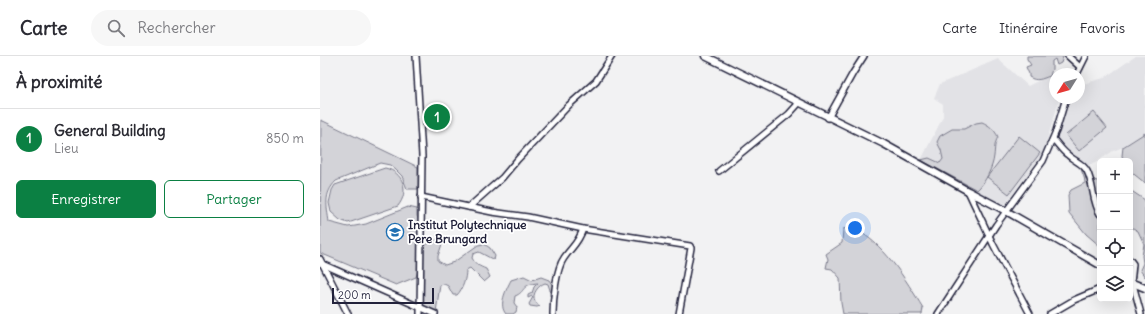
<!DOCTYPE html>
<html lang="fr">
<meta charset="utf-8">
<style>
body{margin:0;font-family:Delius,sans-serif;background:#f7f7f7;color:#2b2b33}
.controls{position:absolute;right:12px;bottom:12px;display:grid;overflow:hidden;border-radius:6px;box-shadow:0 4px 16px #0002}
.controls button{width:36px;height:36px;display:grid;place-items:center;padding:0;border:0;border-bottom:1px solid #e1e1e2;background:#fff;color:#2b2b33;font:20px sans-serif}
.compass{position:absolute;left:729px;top:12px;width:36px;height:36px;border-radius:50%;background:#fff;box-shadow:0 4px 16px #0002;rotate:233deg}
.scale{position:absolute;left:12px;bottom:10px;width:102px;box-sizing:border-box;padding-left:4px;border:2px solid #22223b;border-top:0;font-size:11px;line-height:14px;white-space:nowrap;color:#22223b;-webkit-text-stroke:3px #fff;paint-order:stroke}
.you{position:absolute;left:535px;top:172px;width:14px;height:14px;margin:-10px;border:3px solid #fff;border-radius:50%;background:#1a73e8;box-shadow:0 0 0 6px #1a73e833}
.badge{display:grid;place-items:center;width:26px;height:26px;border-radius:50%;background:#0b8043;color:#fff;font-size:13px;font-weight:700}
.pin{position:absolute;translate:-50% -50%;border:2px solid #fff;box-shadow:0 1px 4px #0006}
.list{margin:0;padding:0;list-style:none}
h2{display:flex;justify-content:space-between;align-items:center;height:52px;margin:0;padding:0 16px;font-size:17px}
h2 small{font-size:13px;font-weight:400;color:#7c7c81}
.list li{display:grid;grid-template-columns:26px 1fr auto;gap:12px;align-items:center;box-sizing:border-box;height:60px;padding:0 16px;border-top:1px solid #e1e1e2}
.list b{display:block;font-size:15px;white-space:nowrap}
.list p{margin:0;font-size:13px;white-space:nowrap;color:#7c7c81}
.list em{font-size:13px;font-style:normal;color:#7c7c81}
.actions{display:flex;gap:8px;padding:12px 16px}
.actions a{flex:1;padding:9px 0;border:1px solid #0b8043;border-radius:6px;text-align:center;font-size:14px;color:#0b8043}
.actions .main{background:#0b8043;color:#fff}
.icon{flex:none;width:22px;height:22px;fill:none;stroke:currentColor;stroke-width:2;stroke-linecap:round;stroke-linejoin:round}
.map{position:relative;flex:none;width:825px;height:258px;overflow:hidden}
header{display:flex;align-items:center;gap:24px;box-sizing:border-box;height:56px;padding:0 20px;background:#fff;border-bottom:1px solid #e1e1e2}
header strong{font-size:19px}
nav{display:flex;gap:22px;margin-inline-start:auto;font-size:14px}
.search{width:280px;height:36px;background:#f7f7f7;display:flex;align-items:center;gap:10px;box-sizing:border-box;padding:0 14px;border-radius:22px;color:#7c7c81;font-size:15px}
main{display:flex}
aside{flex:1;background:#fff}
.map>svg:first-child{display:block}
.built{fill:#e2e2e6}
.green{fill:#d3d3d8;stroke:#7a7a8a}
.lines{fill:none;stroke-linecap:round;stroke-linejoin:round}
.minor-casing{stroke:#22223b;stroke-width:8}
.major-casing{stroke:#22223b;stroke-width:9}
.minor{stroke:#fff;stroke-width:5}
.major{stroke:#fff;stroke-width:6}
.labels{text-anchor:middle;stroke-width:3.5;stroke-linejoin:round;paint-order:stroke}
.poi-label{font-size:12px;font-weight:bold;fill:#22223b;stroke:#fff;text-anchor:start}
</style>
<header>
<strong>Carte</strong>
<div class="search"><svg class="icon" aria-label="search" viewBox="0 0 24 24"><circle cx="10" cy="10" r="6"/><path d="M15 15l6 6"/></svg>Rechercher</div>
<nav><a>Carte</a><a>Itinéraire</a><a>Favoris</a></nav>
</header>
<main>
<aside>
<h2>À proximité<small></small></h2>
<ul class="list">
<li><span class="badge">1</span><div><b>General Building</b><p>Lieu</p></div><em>850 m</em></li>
</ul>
<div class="actions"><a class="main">Enregistrer</a><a>Partager</a></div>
</aside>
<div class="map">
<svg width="825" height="258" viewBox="0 0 825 258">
<rect width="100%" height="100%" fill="#f2f2f3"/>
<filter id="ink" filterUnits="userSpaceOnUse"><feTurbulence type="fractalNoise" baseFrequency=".025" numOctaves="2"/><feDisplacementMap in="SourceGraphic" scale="8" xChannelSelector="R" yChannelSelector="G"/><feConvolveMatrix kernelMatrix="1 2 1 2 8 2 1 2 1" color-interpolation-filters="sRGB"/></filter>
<g filter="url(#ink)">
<g class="built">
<path d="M816,0H825V77L803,91L793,95L775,107L766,110L746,95L737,83L751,42H759V29L784,22Z"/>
<path d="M678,3L708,30L732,18L735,21V42H740L723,97L684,150L601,104L623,61V48L614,42L620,28Z"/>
</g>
<g class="green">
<path d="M707,0H742L743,1L741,7L737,9L735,3L732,5V13L730,20C721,23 717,26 709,21V18L706,11L711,9L707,3Z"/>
<path d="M774,56L787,72L759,95L746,79Z"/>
<path d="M1,64L98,111V133H87L82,120L76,114L70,109L60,107L16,125C3,138 7,151 9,166L28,171L35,170L46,168L88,151L97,153V160L99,165L98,214L96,221L76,229L0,197Z"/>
<path d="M662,66C669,69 675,74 678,81C674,88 675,93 674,100C673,111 665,127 657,134L601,104L609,102L620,107L623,103L621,94L617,86L620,80L632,73H644L656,67Z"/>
<path d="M825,77V127L810,115V105H804L802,100L803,91Z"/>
<path d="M699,80L720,97L689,138L667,121Z"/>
<path d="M65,112C83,116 90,135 78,150L28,167L20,164L11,156L9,147L12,134L15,129Z"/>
<path d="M761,112L763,113L776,125L780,124V190L766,178L749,157L748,139L751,134L765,127C765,121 762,118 761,112Z"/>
<path d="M810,134L825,144V221L820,214L823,207L822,200L824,188L818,175L813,172L810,173Z"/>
<path d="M531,171C563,185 586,224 603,252L602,258H523L521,247L520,222L512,213L506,212L508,203L506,198L522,187L523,173Z"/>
<path d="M119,182H122L123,185L118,200V205L125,209L134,206L158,189L164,188L170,192L175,200L174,204L159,196L153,198L152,202C156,209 159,210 166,213L170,221L164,226L150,212L146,214C146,222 143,233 137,239H133L128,230L124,228L120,229L116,256L105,252L103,249V196L104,190Z"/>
<path d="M204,220L212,224L221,221L229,224L233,230L231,239L230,240V234L228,228L225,227C219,229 211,238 215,245C216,247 218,248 220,250L217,251L210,250L209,248L213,241L212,240L208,242V239L212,237L214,231L218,227C201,228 206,236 195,240L194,247L197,251L196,256L193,258H186C178,249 186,234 191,224Z"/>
</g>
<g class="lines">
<defs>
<g id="minor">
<path d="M96,0L102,100L100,258"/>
<path d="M748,0L760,11"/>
<path d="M757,18L766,0"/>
<path d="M508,62L533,17L544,0"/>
<path d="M733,83C738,88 742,95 748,99C754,105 763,107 767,115C774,129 772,145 780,158"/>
<path d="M399,115L469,58L479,47"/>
<path d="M648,135L673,188L710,258"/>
<path d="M101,141L172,156L208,161L263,173L370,190L371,192L359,258"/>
<path d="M149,151L182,122L198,103L249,49L276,25L292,0"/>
<path d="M0,203L28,258"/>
<path d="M810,204L813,208L811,227L814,232L821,258"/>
<path d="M0,207L115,258"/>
<path d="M233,258C233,244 236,213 244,202C252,190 258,188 263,173"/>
<path d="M618,258L676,169L723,105L736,75L746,42"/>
<path d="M730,258L754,244L780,233"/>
</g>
<g id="major">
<path d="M385,0L564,88L648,135L686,155L780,209"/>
<path d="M810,226L825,232"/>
</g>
</defs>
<use href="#minor" class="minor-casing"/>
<use href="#major" class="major-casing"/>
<use href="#minor" class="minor"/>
<use href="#major" class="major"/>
</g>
</g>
<defs>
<symbol id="school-ring" viewBox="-11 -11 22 22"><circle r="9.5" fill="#fff" stroke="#1f6fb2" stroke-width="1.5"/><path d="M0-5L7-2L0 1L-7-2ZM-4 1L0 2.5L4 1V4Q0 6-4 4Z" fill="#1f6fb2"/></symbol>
</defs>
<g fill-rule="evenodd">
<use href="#school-ring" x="65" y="166" width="20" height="20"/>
</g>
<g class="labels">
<g class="poi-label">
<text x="88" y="173">Institut Polytechnique<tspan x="88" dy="14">Pere Brungard</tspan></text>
</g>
</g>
</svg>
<div class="controls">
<button>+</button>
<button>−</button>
<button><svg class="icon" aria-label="locate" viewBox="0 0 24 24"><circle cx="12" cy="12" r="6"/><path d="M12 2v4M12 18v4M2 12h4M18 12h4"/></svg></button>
<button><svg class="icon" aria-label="layers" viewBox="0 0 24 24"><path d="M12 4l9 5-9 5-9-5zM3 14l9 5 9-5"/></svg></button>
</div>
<svg class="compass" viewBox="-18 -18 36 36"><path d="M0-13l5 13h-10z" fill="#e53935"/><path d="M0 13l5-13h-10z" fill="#7c7c81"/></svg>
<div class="scale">200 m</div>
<div class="you"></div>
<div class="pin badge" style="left:117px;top:61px">1</div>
</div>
</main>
